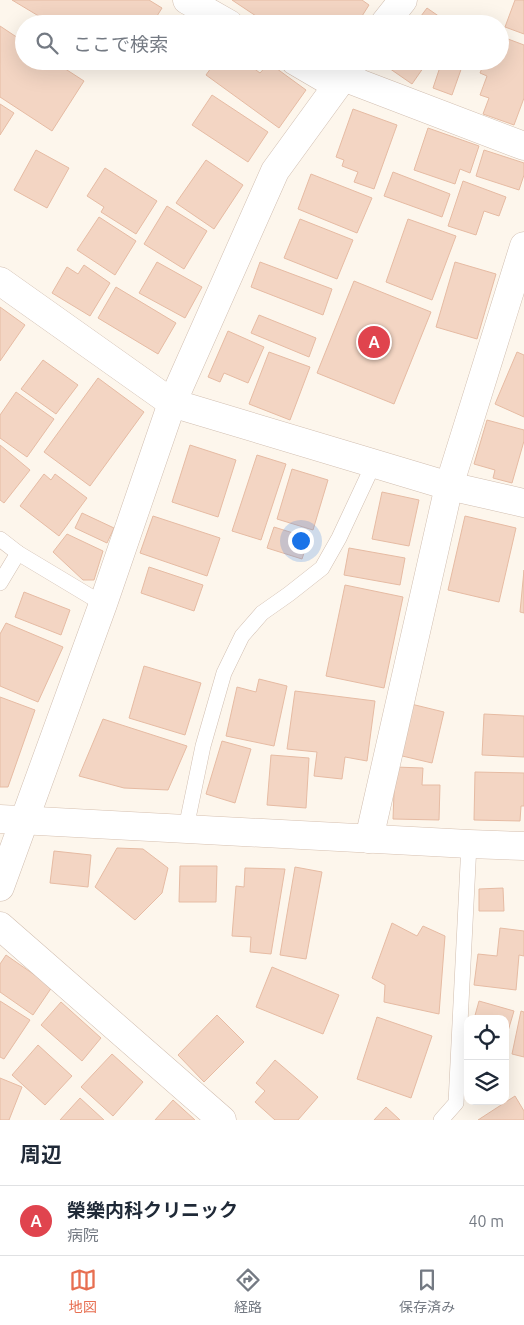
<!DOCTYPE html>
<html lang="ja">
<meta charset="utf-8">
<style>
body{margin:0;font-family:Ubuntu,"Noto Sans JP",sans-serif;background:#f2f2f3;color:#1f2937}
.controls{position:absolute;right:15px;bottom:15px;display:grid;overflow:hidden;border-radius:10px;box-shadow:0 5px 20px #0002}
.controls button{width:45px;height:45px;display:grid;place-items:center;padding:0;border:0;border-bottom:1px solid #e0e1e3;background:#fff;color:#1f2937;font:25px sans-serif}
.you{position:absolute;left:300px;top:540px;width:18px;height:18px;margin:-12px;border:4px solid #fff;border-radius:50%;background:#1a73e8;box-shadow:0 0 0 8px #1a73e833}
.badge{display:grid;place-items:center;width:32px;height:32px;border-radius:50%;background:#e76f51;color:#fff;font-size:16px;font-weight:700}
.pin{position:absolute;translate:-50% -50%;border:2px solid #fff;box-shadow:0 1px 5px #0006}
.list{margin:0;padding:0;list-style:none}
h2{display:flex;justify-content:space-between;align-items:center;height:65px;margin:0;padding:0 20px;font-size:21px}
h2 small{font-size:16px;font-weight:400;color:#747a83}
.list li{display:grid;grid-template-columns:32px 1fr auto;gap:15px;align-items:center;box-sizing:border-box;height:70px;padding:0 20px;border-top:1px solid #e0e1e3}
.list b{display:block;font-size:19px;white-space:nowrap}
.list p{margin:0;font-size:16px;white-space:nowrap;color:#747a83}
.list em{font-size:16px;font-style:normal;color:#747a83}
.icon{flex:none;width:28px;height:28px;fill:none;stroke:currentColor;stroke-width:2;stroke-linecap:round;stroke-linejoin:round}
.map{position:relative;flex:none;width:524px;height:1120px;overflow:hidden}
.search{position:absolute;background:#fff;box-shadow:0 5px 20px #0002;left:15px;right:15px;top:15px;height:55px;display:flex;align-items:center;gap:12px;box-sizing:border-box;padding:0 18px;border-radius:28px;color:#747a83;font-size:19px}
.sheet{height:135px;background:#fff}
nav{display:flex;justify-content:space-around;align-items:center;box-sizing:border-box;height:70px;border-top:1px solid #e0e1e3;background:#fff;font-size:14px;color:#747a83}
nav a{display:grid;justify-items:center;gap:2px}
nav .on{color:#e76f51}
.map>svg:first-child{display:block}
.building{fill:#f3d5c3;stroke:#e6bba3}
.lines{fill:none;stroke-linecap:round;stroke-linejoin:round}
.lane-casing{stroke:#d1beb0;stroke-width:16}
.street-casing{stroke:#d1beb0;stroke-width:29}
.secondary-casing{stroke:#d6c0b0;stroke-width:29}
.lane{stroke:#fff;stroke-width:15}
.street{stroke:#fff;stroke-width:28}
.secondary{stroke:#fff;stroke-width:28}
</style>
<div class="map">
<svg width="524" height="1120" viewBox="0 0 524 1120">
<rect width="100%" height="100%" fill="#fdf6ec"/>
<g class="building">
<path d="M12,0H149L162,8L152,24H52Z"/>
<path d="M232,0H362L369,5L357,24H268Z"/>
<path d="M515,0H524V34L505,27Z"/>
<path d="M427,8L450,24H415Z"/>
<path d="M0,26L24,42V61H53L84,81L52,131L0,97Z"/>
<path d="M500,36L524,45V98L514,125L483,114L489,98L480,95L487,76L480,73L485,61H500Z"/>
<path d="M115,61H130L126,68Z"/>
<path d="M216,61H244L260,73L269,63L306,90L279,128L206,75Z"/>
<path d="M390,61H428L412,84L386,66Z"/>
<path d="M442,61H464L452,95L433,88Z"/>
<path d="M212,95L268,132L248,162L192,125Z"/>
<path d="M0,104L14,113L0,135Z"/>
<path d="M353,109L397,125L374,189L354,182L358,172L342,166L344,160L336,157Z"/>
<path d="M428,128L479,146L470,173L460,169L455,184L414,170Z"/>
<path d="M36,150L69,168L47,208L14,190Z"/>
<path d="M484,150L524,163V175L519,190L476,176Z"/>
<path d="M206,160L243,185L214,229L176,203Z"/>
<path d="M105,168L157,201L136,234L101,212L104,207L87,196Z"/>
<path d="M393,172L450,194L442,217L384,196Z"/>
<path d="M311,174L372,198L357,233L298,209Z"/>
<path d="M463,181L506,197L499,216L484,211L476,235L448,226Z"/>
<path d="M167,206L207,231L184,269L144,244Z"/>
<path d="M99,217L136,241L115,275L77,250Z"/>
<path d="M300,219L353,240L337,279L284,258Z"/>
<path d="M408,219L456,236L432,300L386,282Z"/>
<path d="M157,262L202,287L185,318L139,293Z"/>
<path d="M260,262L332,289L323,315L251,287Z"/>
<path d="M455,262L496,274L477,339L436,327Z"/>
<path d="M84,265L110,283L90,316L52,293L67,267L78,274Z"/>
<path d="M354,281L431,312L394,404L317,373Z"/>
<path d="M116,287L176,323L158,354L98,318Z"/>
<path d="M0,307L25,325L0,361Z"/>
<path d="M259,315L316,338L309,357L251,333Z"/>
<path d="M228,331L264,347L248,383L224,373L220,382L208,377Z"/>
<path d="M269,352L310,367L290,420L249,404Z"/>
<path d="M517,352L524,355V417L495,404Z"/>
<path d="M43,360L78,385L56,414L21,389Z"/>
<path d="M98,378L144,412L90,486L44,452Z"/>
<path d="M16,392L54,419L27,457L0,438V415Z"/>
<path d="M487,420L524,430V441L512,483L493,478L495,470L474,464Z"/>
<path d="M0,445L30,470L4,503L0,500Z"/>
<path d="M190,445L236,460L218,517L172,502Z"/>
<path d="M257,455L286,464L261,540L232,531Z"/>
<path d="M292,469L328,480L313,530L277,519Z"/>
<path d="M44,474L51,480L55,474L87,498L59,536L20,506Z"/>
<path d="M382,492L419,500L409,546L372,539Z"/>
<path d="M82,513L114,528L107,543L75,528Z"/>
<path d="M153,516L220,538L207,576L140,553Z"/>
<path d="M465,516L516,528L499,602L448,590Z"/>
<path d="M274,527L309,538L302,559L267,548Z"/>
<path d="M67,534L103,551L94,580H83L53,552Z"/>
<path d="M349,548L405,558L400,585L344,575Z"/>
<path d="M149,567L203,585L194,611L141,593Z"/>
<path d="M524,570V613L520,612Z"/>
<path d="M345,585L403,597L384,688L326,676Z"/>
<path d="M24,592L70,610L61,635L15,617Z"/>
<path d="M6,623L63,647L38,702L0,686V634Z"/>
<path d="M144,666L201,683L185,735L129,718Z"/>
<path d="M259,679L287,686L274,746L226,736L237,687L256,692Z"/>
<path d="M295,691L375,701L367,761L345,757L342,779L314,776L317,752L287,749Z"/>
<path d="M0,697L35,710L8,787H0Z"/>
<path d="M411,704L444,712L432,763L398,755Z"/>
<path d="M484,714L524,716V757L482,755Z"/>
<path d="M103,719L187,746L168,790L124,788L79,776Z"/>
<path d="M222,741L251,749L235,803L206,794Z"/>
<path d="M271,755L309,758L306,808L267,805Z"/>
<path d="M395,767L423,768L422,785H440L439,820L393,819Z"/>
<path d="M475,772L524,773V806H521L520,821L474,820Z"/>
<path d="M117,848L143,849L168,868L162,893L135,920L95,887Z"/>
<path d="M54,851L91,855L88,887L50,883Z"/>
<path d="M180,866H217L216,902H179Z"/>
<path d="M295,867L322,872L306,959L280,955Z"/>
<path d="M245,868L285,869L271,954L250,952L251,937L232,936L236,886L244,887Z"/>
<path d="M503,888L504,911H479V889Z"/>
<path d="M392,923L417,936L423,926L445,936L439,1014L384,1002L385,985L372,978Z"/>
<path d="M500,928L524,931V956L519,955L516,990L474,985L478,954L497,956Z"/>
<path d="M6,955L52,987L33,1015L0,992V964Z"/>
<path d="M272,967L339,995L323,1034L256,1007Z"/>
<path d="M0,1001L30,1020L4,1059L0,1057Z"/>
<path d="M479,1001L514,1011L505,1041V1019H474Z"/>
<path d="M61,1002L101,1038L82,1061L41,1025Z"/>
<path d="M521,1011L524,1012V1057L512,1054Z"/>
<path d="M217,1015L244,1042L204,1082L178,1055Z"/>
<path d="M377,1017L432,1036L411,1098L357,1079Z"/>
<path d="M38,1045L72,1076L45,1105L12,1075Z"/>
<path d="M112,1054L143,1082L113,1116L81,1087Z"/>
<path d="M275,1060L318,1097L298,1120H275L255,1102L265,1091L256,1083Z"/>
<path d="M0,1078L22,1087L9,1120H0Z"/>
<path d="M515,1096L524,1111V1120H478Z"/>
<path d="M80,1098L104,1120H60Z"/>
<path d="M173,1100L195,1120H155Z"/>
<path d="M386,1107L400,1120H374Z"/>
</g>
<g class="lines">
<defs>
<g id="lane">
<path d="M0,539L18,553L103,604"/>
<path d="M0,583L18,553"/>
<path d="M186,828L203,746L224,673L242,636L262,613L289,594L322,568L339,538L374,463"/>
<path d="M441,1120L456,1103L469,844"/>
</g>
<g id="street">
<path d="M187,0L229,24"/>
<path d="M384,24L403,0"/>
<path d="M295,61L324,78L343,77L524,146"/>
<path d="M0,281L172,403L449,486L524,503"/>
<path d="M369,839L449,486L524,246"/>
<path d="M0,887L103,604L172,403L275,171L355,61"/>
<path d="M0,926L222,1120"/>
</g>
<path id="secondary" d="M0,819L469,844L524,846"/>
</defs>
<use href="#lane" class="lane-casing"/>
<use href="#street" class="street-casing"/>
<use href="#secondary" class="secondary-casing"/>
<use href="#lane" class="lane"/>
<use href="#street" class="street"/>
<use href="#secondary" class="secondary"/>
</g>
</svg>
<div class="controls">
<button><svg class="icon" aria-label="locate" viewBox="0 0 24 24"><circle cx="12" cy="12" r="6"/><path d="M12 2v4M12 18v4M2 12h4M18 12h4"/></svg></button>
<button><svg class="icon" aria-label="layers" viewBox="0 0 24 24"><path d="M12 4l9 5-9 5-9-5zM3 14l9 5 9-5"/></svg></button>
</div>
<div class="you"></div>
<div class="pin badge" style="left:374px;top:342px;background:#e0444e">A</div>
<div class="search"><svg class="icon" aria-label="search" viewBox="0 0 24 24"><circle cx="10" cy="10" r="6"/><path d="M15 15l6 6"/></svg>ここで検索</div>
</div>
<section class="sheet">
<h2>周辺<small></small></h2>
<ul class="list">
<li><span class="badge" style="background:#e0444e">A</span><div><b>榮樂内科クリニック</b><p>病院</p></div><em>40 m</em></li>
</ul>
</section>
<nav>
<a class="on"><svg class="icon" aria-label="map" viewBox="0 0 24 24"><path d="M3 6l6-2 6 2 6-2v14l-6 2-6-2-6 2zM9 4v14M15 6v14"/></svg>地図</a>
<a><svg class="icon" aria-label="directions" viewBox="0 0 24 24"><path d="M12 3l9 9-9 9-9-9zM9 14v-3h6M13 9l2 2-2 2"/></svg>経路</a>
<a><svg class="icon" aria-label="saved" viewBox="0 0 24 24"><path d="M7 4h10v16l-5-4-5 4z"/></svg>保存済み</a>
</nav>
